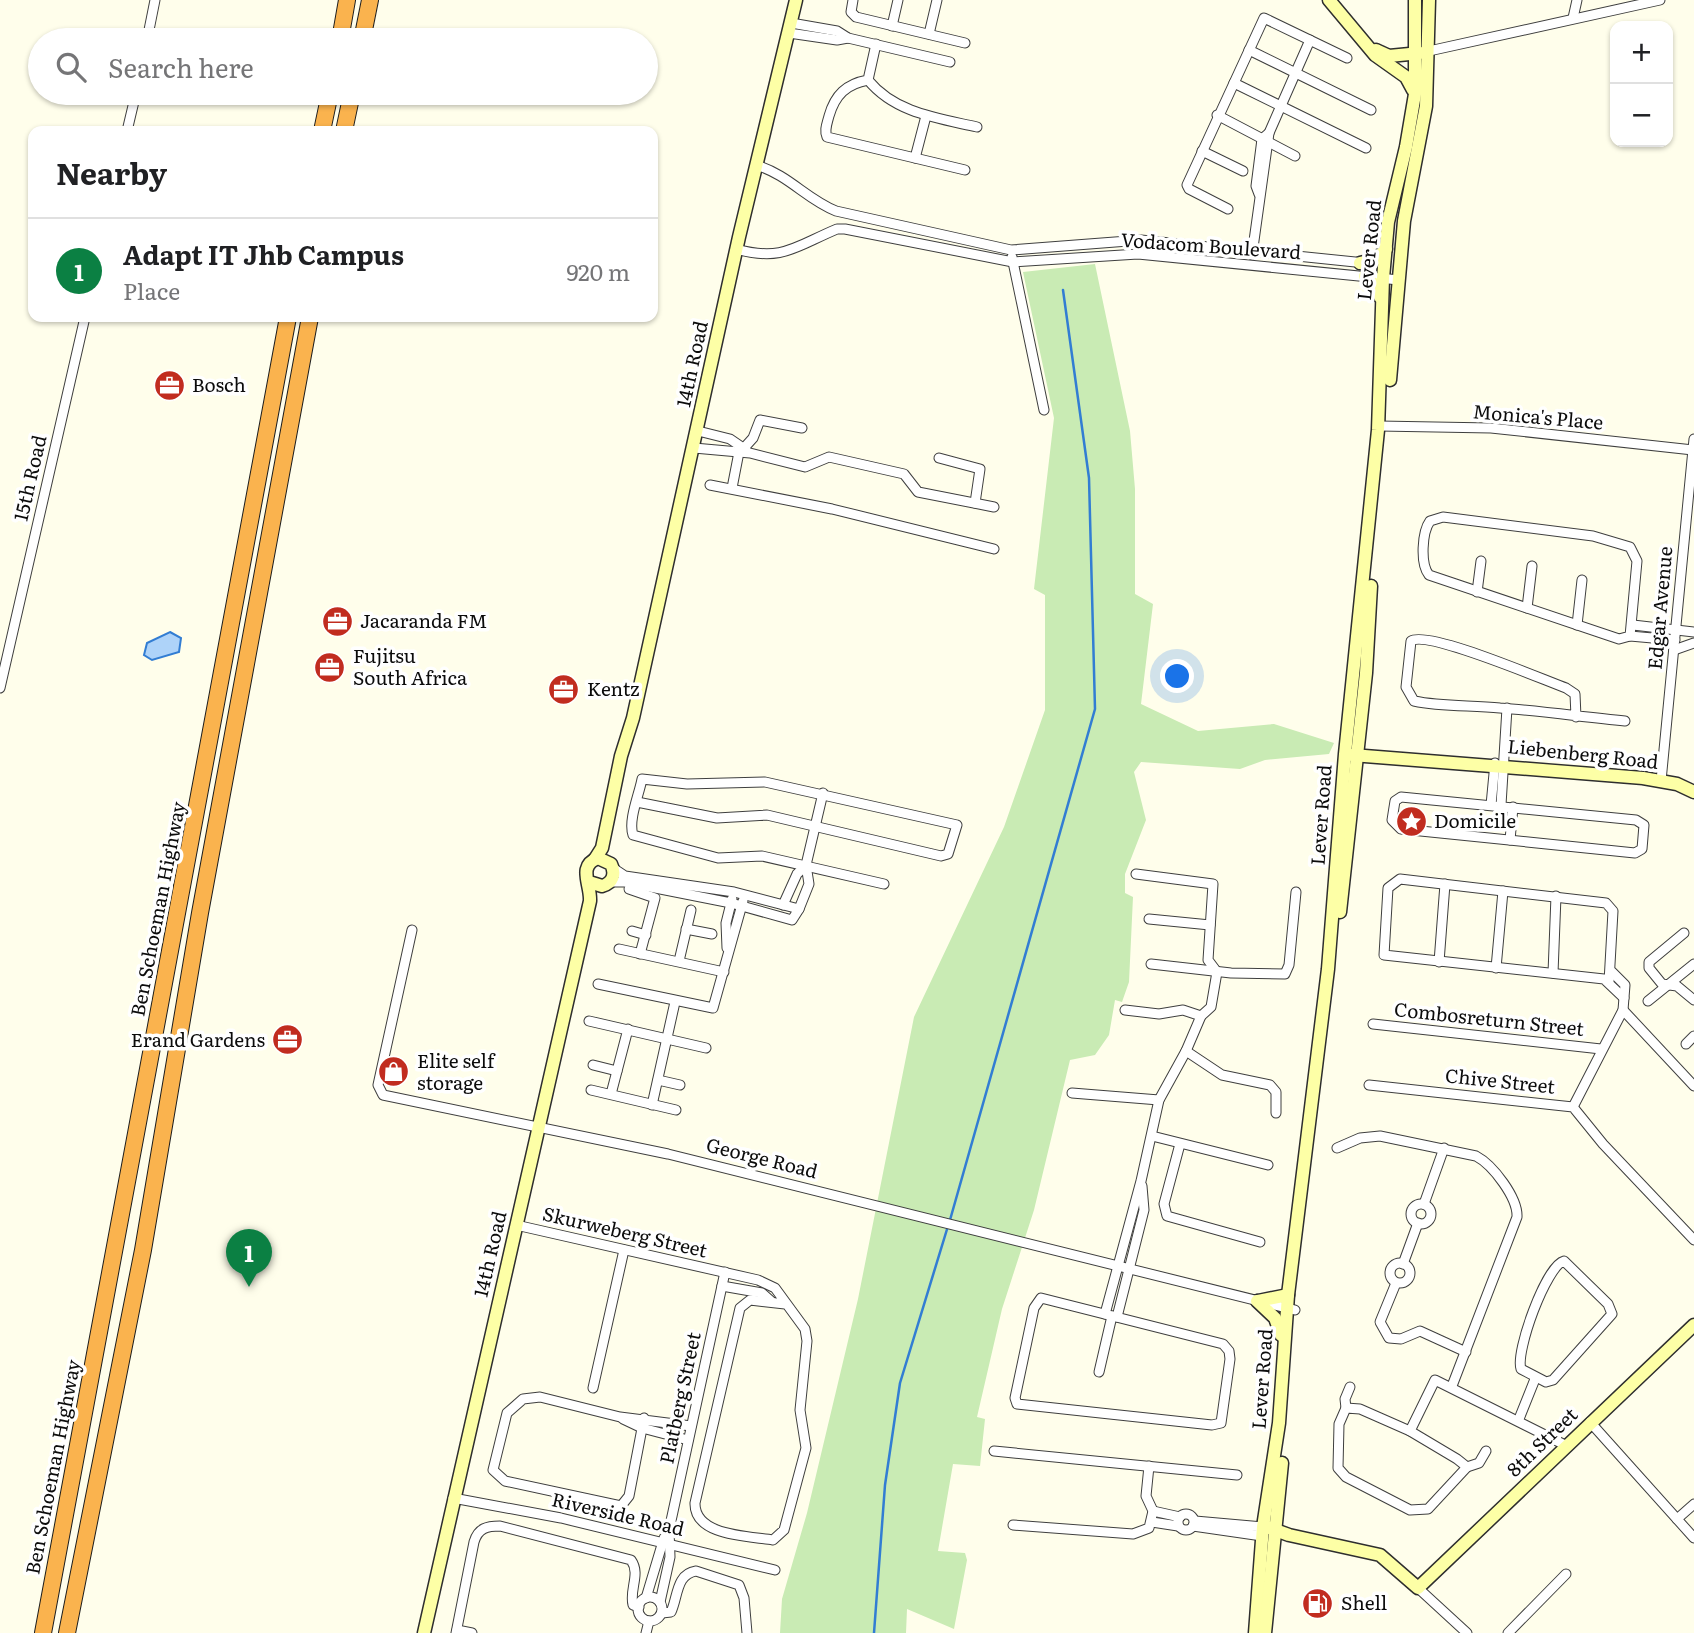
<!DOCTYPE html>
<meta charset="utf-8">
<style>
body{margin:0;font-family:Literata,serif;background:#f6f6f6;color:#202124}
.controls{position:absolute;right:21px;top:21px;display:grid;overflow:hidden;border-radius:14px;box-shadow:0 2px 5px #0004}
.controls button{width:63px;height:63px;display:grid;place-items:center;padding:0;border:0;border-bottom:2px solid #e0e0e0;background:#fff;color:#202124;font:35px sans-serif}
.you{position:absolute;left:1178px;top:677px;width:24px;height:24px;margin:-18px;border:5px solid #fff;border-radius:50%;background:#1a73e8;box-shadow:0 0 0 10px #1a73e833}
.badge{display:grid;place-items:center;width:46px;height:46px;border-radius:50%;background:#0b8043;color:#fff;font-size:23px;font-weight:700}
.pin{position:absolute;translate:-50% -58px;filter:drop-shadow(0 2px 4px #0008)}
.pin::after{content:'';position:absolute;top:37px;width:24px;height:21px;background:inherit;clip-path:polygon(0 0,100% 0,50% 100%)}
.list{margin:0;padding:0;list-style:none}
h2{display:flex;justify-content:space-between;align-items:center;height:91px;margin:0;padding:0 28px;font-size:30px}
h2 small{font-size:23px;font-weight:400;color:#757577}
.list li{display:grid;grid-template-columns:46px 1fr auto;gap:21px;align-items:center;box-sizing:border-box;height:105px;padding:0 28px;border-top:2px solid #e0e0e0}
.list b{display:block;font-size:26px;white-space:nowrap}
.list p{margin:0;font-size:23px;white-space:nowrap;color:#757577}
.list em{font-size:23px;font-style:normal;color:#757577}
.icon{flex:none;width:38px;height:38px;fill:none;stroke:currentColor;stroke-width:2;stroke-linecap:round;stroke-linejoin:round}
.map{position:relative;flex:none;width:1694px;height:1633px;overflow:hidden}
.search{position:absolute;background:#fff;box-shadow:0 2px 5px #0004;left:28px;top:28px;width:630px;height:77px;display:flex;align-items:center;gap:18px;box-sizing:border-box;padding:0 24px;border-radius:38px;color:#757577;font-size:26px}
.panel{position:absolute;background:#fff;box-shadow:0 2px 5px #0004;left:28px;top:126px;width:630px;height:196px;border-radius:14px}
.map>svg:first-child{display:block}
.green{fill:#c9ebb4}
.water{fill:#aed3f9;stroke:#327dd3;stroke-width:2}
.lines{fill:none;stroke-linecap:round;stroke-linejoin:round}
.stream{stroke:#327dd3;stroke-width:2.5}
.street-casing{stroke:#3f3f3f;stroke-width:11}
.secondary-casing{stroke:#2e2e2e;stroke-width:15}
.highway-casing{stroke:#1d1d1d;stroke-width:18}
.street{stroke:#fff;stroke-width:9}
.secondary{stroke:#fdffa6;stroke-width:12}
.highway{stroke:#fab34e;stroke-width:16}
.labels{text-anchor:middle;stroke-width:7;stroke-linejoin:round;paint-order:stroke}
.street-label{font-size:19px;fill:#0c0c0c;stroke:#fff}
.poi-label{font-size:19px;fill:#0c0c0c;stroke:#fff;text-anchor:start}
</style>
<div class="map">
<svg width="1694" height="1633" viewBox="0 0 1694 1633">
<rect width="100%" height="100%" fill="#fffeeb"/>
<path class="green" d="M1095,264L1130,431L1135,489V594L1153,604L1141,704L1198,731L1274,724L1334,743L1329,754L1265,760L1240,769L1141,762L1134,772L1146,820L1125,874V893L1133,897L1129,982L1122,1002L1115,1000L1109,1035L1095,1055L1070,1060L1034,1210L1002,1309L977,1417L985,1419L980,1466L953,1464L938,1551L965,1553L967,1560L954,1629L907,1609L906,1633H780L782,1599L807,1513L858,1299L914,1017L1004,827L1045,710V595L1034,589L1054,418L1023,272Z"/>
<path class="water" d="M170,632L181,638L179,652L152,660L144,655L147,643Z"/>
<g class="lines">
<g class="stream">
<path d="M950,1220L1095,709L1089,478L1063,290"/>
<path d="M874,1633L885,1485L900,1383L948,1226"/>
</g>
<defs>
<g id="street">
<path d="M853,0L851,12L856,17L965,43"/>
<path d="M1573,18L1577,0"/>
<path d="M791,23L837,31L848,38L950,62"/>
<path d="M892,26L898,0"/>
<path d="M789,33L837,40L848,38"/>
<path d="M929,34L937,0"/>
<path d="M147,40L155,0"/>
<path d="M876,44L868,80C846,84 835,95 829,116C827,124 824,130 827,137L965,170"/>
<path d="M1249,50L1371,110"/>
<path d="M1429,51L1660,0"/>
<path d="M868,80C895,113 937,118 977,127"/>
<path d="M1234,83L1366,148"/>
<path d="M1217,115L1295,156"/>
<path d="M127,131L136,93"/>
<path d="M1202,151L1243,171"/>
<path d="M915,158L926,116"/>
<path d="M756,165C789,175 806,199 836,211L1011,250L1141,240L1365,263"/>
<path d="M1259,194L1256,186L1262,139L1269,133L1310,40"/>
<path d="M1228,209L1189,189L1187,185L1264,18L1347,58"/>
<path d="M736,249C783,262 796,246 837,229H845L1013,262L1138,254L1399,280"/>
<path d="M1252,255L1269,133"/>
<path d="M1012,257L1044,410"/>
<path d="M1379,426L1491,428L1693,450"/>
<path d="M698,431L730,439L746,450"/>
<path d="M694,448L750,453L805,467L829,457L904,474L918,492L994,507"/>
<path d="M744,448L753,438L760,420L802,428"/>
<path d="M939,458L980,469L975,503"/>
<path d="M710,485L832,509L994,549"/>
<path d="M732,488L739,452"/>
<path d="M1443,517L1593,536L1630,547L1637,561L1630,636L1619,639L1429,575C1420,564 1422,532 1430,521Z"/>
<path d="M1477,592L1481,561"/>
<path d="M1527,608L1532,566"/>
<path d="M1577,625L1582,580"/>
<path d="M1633,625L1694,632"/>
<path d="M1630,636L1675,640"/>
<path d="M1674,650L1694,643"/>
<path d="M0,688L85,317"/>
<path d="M1576,717L1575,694L1566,688C1541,679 1428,630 1411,641L1406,687L1414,701C1442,707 1472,705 1500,708C1542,711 1583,717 1625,721"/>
<path d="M1661,781L1694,439"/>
<path d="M1401,797L1636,820L1644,825L1642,849L1635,853L1401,829L1392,820L1395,801Z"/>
<path d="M637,802L717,818L767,815L941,856L948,854L957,825L765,782L687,784L642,779C639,795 628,820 633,835L718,858L762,856L884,884"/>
<path d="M1491,805L1495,763"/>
<path d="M1501,805L1507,708"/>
<path d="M1510,840L1513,807"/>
<path d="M806,865L823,793"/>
<path d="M610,882H625L731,903L792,920L799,909L734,892L625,876L613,868"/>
<path d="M629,889L655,898L640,954"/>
<path d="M783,905L797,874L806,865L809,884L799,909"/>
<path d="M1149,919L1210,925"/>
<path d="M686,929L712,934"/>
<path d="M412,930L378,1085L383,1095L668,1154L1295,1310"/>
<path d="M632,931L646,935"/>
<path d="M1684,933L1649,962V968L1662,984L1677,986L1694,1000"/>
<path d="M727,948L726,923L732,899"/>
<path d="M619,949L724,972"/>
<path d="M679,961L691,910"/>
<path d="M1439,962L1445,884"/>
<path d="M1151,964L1231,973L1285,974L1289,965L1296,892"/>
<path d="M1496,968L1503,891"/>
<path d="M1553,973L1556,896"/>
<path d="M1609,982L1613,911L1606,903L1400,879L1388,888L1384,955L1604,979L1624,998"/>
<path d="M598,984L713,1008L743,901"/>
<path d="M1648,1001L1694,964"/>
<path d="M1125,1010L1159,1014L1183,1010L1201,1016"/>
<path d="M1623,1010L1694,1086"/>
<path d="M589,1021L706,1048"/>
<path d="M1373,1024L1601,1049"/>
<path d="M1686,1044L1694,1036"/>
<path d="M1186,1051L1222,1075L1270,1085L1276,1092V1113"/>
<path d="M593,1065L617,1071"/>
<path d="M658,1080L680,1085"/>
<path d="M1369,1085L1573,1107L1603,1144L1694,1240"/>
<path d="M591,1090L676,1110"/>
<path d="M1072,1093L1159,1100"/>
<path d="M611,1094L628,1029"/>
<path d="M652,1105L675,1002"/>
<path d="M1573,1107L1623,1010L1625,985L1612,972"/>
<path d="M1152,1136L1268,1165"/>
<path d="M1180,1144L1164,1204L1167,1216L1260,1242"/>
<path d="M1337,1148L1360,1138L1380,1136L1476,1156C1493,1165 1518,1198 1517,1217L1452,1386"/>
<path d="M1424,1204L1444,1148"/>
<circle cx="1421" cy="1214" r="10"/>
<path d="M516,1225L758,1280L775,1288L805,1329L807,1341L800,1410L806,1448L784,1530L773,1540C748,1536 694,1536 695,1503L740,1308L750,1300L785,1304"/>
<path d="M1564,1261L1608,1304L1612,1314L1553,1380L1546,1382L1521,1369C1515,1352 1546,1266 1564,1261Z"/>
<circle cx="1400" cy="1273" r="10"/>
<path d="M1403,1264L1418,1223"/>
<path d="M1396,1283L1380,1322L1389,1338L1401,1339L1420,1331L1466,1352"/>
<path d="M722,1286L762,1293L771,1301"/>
<path d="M1041,1298L1223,1344L1229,1351L1230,1359L1221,1423L1212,1425L1017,1404L1015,1398L1034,1308Z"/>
<path d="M1105,1314L1141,1181L1159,1100L1186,1051L1201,1016L1211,1007L1217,972L1208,960L1213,884L1136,874"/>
<path d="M1117,1317L1144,1210L1142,1186"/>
<path d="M1099,1372L1112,1316"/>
<path d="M593,1388L624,1250"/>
<path d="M1346,1408L1345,1399L1350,1387"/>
<path d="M644,1418L629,1496L621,1506L505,1481L493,1470L507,1413L523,1399L540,1397L620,1417L691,1426"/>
<path d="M623,1419L642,1428L688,1440"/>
<path d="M1519,1419L1535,1379"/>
<path d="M1590,1422L1694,1538"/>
<path d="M1410,1431L1360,1409L1346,1408L1339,1424L1338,1468L1346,1477L1410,1510L1428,1509L1467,1467L1479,1463L1486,1451"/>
<path d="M994,1451L1237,1475"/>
<path d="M1467,1467L1457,1459L1410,1431L1435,1380L1567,1446"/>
<path d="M453,1498L561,1518L775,1570"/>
<path d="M1153,1511L1180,1517"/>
<circle cx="1186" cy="1522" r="8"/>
<path d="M1677,1519L1694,1504"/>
<path d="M1195,1521L1263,1527"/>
<path d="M1152,1522L1178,1526"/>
<path d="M1013,1525L1133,1534L1149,1528L1153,1511L1146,1496L1149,1466"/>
<path d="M1193,1526L1262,1536"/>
<path d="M1418,1588L1467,1633"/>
<circle cx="650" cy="1609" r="12"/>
<path d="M646,1598L664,1538"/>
<path d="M660,1602L670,1557L669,1530L725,1272"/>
<path d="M662,1613L671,1612C678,1597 676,1574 696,1571L739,1585L744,1598L747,1633"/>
<path d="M457,1630L472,1633"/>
<path d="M456,1633L474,1542C478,1528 487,1526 500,1526L631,1560C641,1574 629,1589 633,1605L639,1607"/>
<path d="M646,1633L649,1621"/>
<path d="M1508,1633L1566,1574"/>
</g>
<g id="secondary">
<path d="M1329,0L1375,55L1406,77L1413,90"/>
<path d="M1376,50L1389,56L1420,53"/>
<path d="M1360,263L1376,259L1386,249"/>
<path d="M1365,276L1376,286L1380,297"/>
<path d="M1390,380L1404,221L1426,106L1429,0"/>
<path d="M1352,755L1643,778L1677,784L1694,792"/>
<path d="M595,859L602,848L621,756L633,718L739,237L796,0"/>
<path d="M1340,912L1366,673L1371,586"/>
<path d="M1257,1301L1275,1318L1281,1335"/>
<path d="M1258,1301L1288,1295"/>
<path d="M1267,1527L1289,1535L1380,1555L1418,1588L1694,1325"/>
<path d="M424,1633L590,901C591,884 577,866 598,858L611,864C616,874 613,883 602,886L589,882"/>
<path d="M1255,1633L1263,1527L1279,1423L1288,1295L1328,969L1345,754L1378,430L1383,278L1388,222L1406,147L1415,94V0"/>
<path d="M1265,1633L1282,1463"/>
</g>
<g id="highway">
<path d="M340,40L347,0"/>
<path d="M362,40L370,0"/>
<path d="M322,131L330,93"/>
<path d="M344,131L352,93"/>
<path d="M43,1633L288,317"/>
<path d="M67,1633L143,1250L200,913L310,317"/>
</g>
</defs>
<use href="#street" class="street-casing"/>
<use href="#secondary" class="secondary-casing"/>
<use href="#highway" class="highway-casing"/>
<use href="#street" class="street"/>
<use href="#secondary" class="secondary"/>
<use href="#highway" class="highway"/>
</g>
<defs>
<symbol id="office-disc" viewBox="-11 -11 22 22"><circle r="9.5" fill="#c12c1f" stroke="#fff"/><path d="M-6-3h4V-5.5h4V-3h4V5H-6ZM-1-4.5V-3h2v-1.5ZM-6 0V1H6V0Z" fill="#fff"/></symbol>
<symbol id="sight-disc" viewBox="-11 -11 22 22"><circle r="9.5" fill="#c12c1f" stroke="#fff"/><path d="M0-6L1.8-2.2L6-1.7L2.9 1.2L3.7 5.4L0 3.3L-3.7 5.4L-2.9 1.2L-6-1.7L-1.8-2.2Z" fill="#fff"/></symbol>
<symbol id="shop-disc" viewBox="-11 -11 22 22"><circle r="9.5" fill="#c12c1f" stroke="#fff"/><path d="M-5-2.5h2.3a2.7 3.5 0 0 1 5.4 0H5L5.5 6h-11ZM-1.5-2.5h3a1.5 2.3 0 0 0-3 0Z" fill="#fff"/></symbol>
<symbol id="fuel-disc" viewBox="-11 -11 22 22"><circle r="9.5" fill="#c12c1f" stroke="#fff"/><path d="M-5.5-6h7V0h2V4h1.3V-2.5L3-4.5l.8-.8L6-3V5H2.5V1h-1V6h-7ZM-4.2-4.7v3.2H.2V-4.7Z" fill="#fff"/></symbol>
</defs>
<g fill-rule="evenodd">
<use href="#office-disc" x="152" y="368" width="35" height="35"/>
<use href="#office-disc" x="320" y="604" width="35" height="35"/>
<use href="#office-disc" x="312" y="650" width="35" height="35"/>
<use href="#office-disc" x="546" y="672" width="35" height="35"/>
<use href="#sight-disc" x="1394" y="804" width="35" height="35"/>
<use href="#office-disc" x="270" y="1022" width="35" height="35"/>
<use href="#shop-disc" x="376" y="1054" width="35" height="35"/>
<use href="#fuel-disc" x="1300" y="1586" width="35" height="35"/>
</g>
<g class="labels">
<g class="street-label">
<text transform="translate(1211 246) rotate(4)" y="7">Vodacom Boulevard</text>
<text transform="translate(1369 250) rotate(-84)" y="7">Lever Road</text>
<text transform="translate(692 364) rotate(-78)" y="7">14th Road</text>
<text transform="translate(1538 417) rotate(5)" y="7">Monica's Place</text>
<text transform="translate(30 478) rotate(-77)" y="7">15th Road</text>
<text transform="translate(1660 608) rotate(-85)" y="7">Edgar Avenue</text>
<text transform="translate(1583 754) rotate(6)" y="7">Liebenberg Road</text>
<text transform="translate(1321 815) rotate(-86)" y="7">Lever Road</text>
<text transform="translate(158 909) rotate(-79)" y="7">Ben Schoeman Highway</text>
<text transform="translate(1489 1019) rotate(6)" y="7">Combosreturn Street</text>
<text transform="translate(1500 1081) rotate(6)" y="7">Chive Street</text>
<text transform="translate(762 1158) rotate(14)" y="7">George Road</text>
<text transform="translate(625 1232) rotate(13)" y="7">Skurweberg Street</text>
<text transform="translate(490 1254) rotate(-77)" y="7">14th Road</text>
<text transform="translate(1262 1379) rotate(-86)" y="7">Lever Road</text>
<text transform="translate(680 1398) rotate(-78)" y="7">Platberg Street</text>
<text transform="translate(1542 1442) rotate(-44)" y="7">8th Street</text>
<text transform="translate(53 1467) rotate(-79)" y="7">Ben Schoeman Highway</text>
<text transform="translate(618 1514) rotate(13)" y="7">Riverside Road</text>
</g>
<g class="poi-label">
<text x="192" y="392">Bosch</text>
<text x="360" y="628">Jacaranda FM</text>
<text x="353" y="663">Fujitsu<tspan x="353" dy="22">South Africa</tspan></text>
<text x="587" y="696">Kentz</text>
<text x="1434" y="828">Domicile</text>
<text x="265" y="1047" text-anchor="end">Erand Gardens</text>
<text x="417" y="1068">Elite self<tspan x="417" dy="22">storage</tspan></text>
<text x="1341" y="1610">Shell</text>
</g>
</g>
</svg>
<div class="controls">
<button>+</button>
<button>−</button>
</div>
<div class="you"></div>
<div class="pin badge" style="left:249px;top:1287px">1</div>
<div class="search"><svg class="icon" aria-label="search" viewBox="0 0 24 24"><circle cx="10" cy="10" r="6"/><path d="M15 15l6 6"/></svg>Search here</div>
<section class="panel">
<h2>Nearby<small></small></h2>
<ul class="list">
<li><span class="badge">1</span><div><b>Adapt IT Jhb Campus</b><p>Place</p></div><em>920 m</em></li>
</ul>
</section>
</div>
